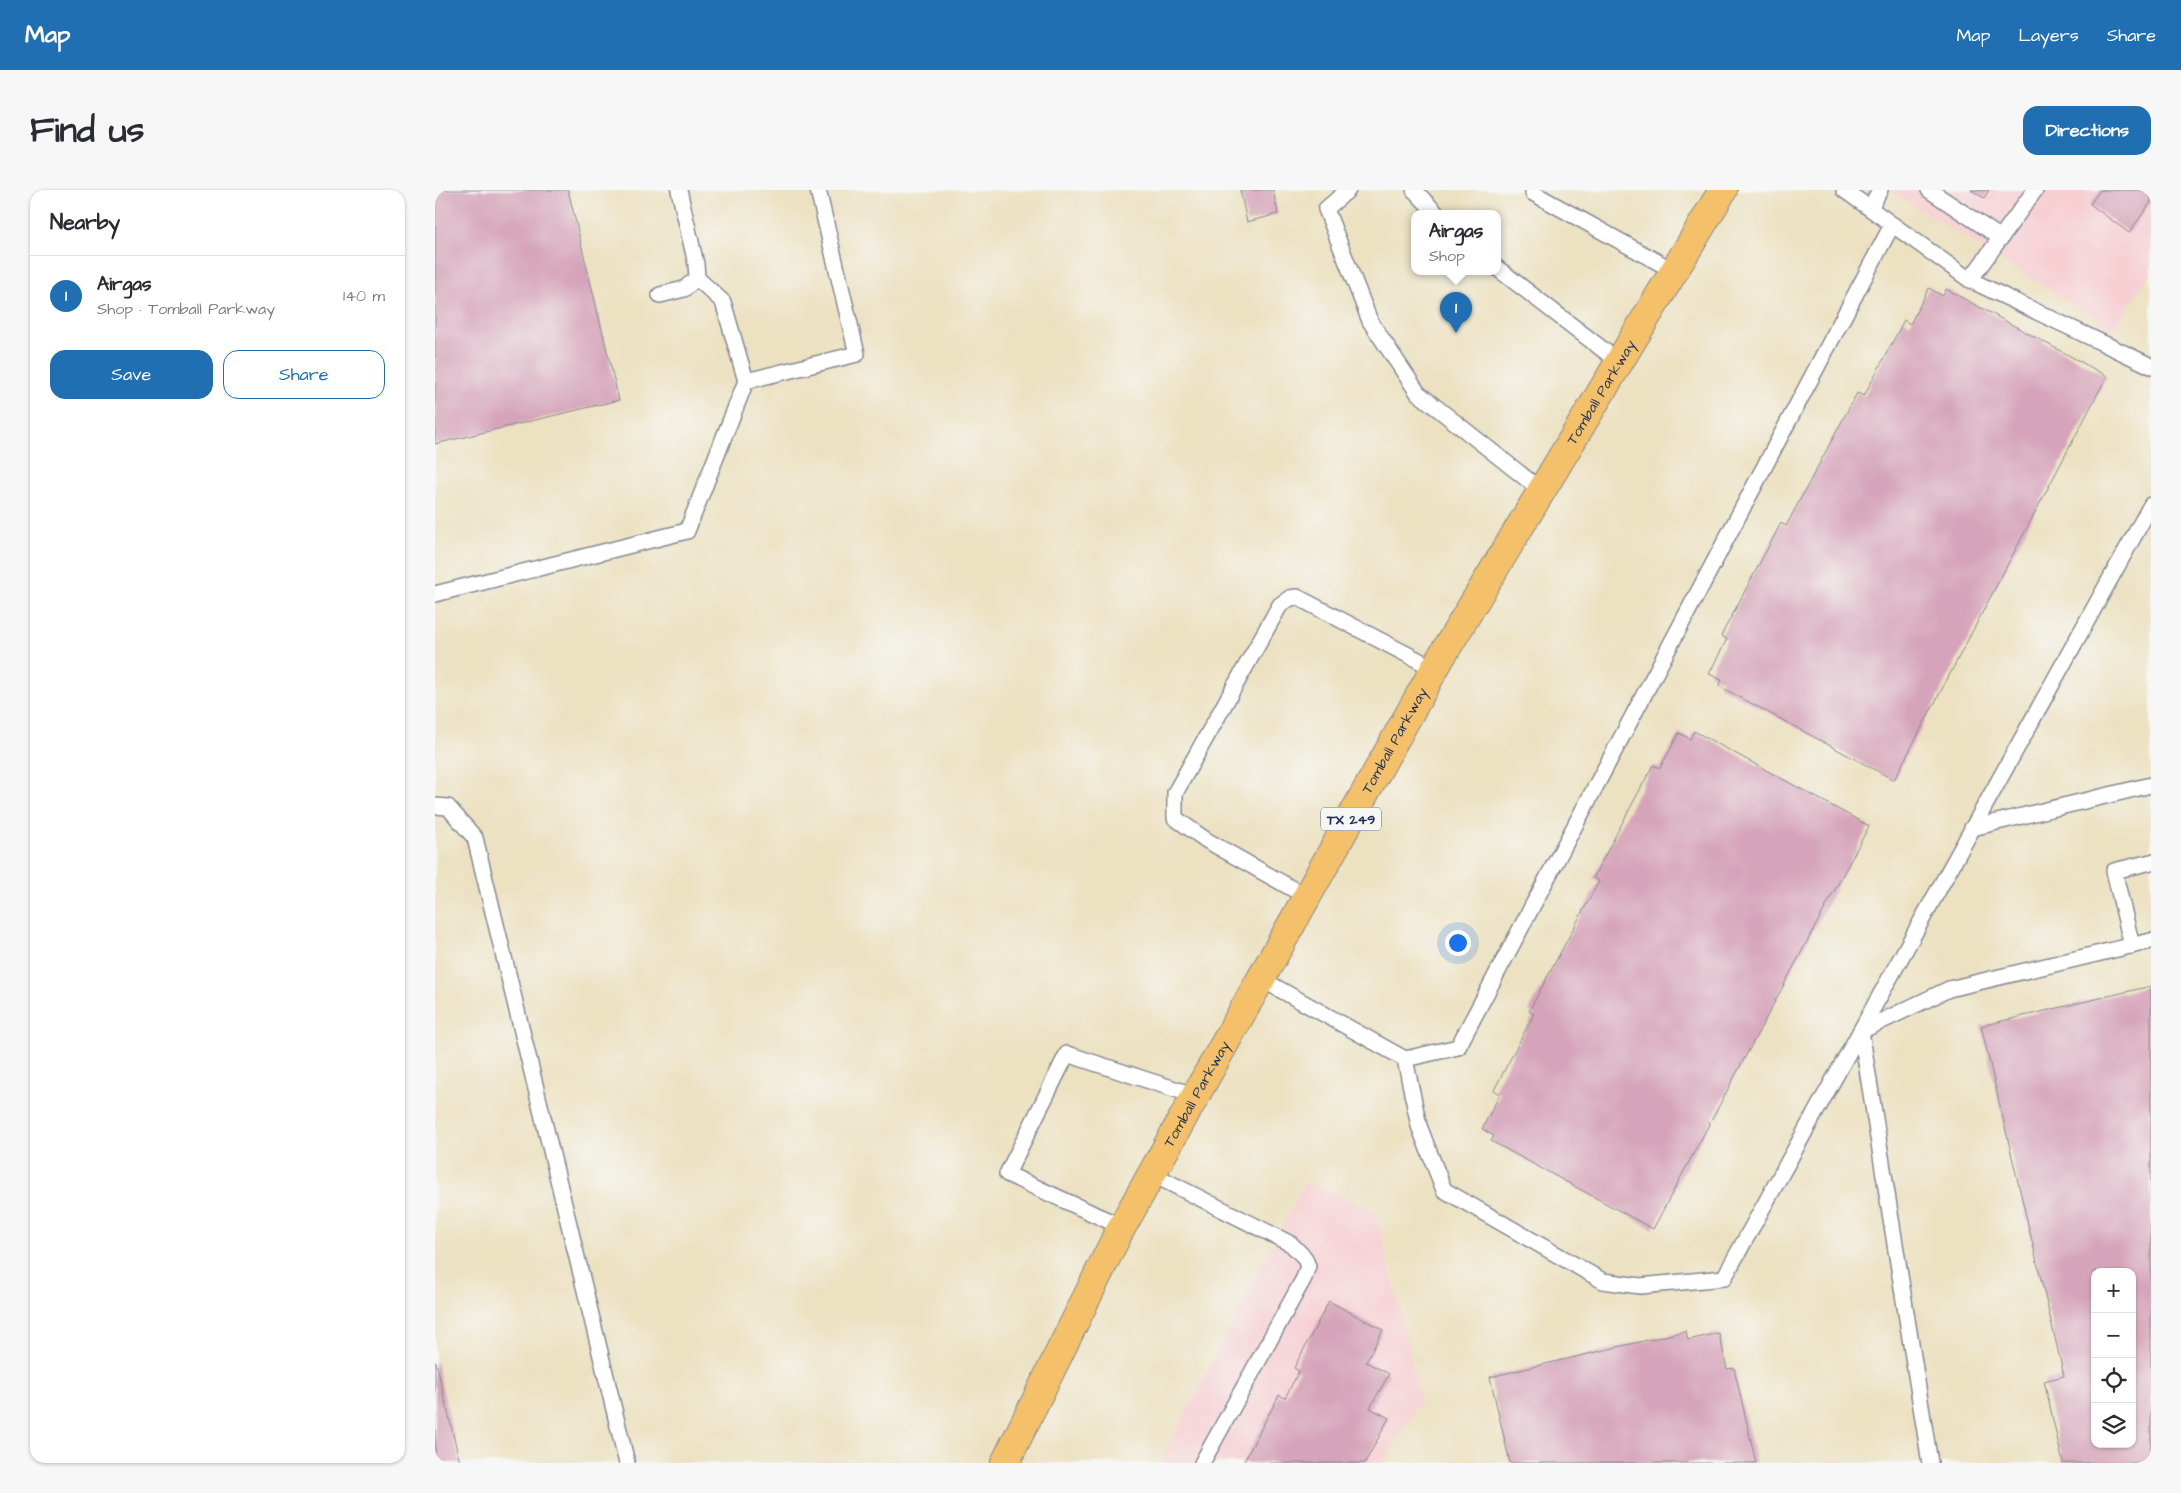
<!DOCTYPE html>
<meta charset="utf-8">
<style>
body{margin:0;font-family:"Architects Daughter",sans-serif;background:#f7f7f7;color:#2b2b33}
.controls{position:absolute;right:15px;bottom:15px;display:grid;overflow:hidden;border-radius:10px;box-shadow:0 1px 4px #0004}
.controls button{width:45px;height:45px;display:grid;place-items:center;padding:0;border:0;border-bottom:1px solid #e1e1e2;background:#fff;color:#2b2b33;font:25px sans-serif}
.you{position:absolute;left:1022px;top:752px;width:18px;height:18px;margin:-12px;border:4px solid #fff;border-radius:50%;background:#1a73e8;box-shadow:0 0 0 8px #1a73e833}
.badge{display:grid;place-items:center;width:32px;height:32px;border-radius:50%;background:#1f6fb2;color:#fff;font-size:16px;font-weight:700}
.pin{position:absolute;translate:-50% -41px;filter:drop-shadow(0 1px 2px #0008)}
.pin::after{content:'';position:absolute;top:26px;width:18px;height:15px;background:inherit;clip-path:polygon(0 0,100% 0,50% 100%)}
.popup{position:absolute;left:976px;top:20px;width:90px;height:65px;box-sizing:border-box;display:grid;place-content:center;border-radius:10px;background:#fff;filter:drop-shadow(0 1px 4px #0005);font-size:16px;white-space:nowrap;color:#7c7c81}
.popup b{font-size:19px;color:#2b2b33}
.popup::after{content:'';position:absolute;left:50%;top:100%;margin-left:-10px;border:10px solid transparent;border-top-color:#fff}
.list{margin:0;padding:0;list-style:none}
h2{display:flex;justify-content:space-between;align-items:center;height:65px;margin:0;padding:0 20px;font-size:21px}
h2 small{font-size:16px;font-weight:400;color:#7c7c81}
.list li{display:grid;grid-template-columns:32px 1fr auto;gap:15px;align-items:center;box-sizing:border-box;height:80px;padding:0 20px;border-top:1px solid #e1e1e2}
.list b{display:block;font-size:19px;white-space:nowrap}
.list p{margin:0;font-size:16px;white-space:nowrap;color:#7c7c81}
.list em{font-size:16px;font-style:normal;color:#7c7c81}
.actions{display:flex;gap:10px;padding:15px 20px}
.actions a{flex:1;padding:11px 0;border:1px solid #1f6fb2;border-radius:15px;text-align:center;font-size:18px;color:#1f6fb2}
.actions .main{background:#1f6fb2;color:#fff}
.icon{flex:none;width:28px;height:28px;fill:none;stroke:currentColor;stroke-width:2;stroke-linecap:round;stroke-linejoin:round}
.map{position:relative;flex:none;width:1716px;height:1273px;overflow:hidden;border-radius:15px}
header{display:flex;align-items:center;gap:30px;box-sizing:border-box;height:70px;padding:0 25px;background:#1f6fb2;color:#fff}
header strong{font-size:24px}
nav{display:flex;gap:28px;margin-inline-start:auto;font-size:18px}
.intro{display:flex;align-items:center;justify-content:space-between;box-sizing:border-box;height:120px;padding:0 30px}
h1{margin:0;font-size:35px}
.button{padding:12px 22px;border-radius:15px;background:#1f6fb2;color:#fff;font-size:18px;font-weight:700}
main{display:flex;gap:30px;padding:0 30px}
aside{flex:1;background:#fff;border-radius:15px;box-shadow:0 1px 4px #0004}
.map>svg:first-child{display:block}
.built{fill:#f7cfd3}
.building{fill:#d6a4ba;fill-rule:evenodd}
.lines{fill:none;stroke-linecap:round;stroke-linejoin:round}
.lane-casing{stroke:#848890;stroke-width:18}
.primary-casing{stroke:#848890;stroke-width:30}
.lane{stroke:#fff;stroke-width:15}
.primary{stroke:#f4c16a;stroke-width:28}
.labels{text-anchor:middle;stroke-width:4.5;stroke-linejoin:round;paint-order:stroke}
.shield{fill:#f6f6f2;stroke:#5d6b8a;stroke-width:1}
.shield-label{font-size:14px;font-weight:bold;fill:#1b2f5e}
.street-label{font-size:15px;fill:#1b2f5e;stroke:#f6f6f2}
</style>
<header>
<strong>Map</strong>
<nav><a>Map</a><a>Layers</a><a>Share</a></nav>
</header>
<div class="intro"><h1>Find us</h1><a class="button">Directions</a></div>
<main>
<aside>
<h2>Nearby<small></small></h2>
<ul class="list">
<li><span class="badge">1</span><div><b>Airgas</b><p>Shop · Tomball Parkway</p></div><em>140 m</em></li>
</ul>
<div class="actions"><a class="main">Save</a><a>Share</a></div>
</aside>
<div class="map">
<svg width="1716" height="1273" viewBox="0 0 1716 1273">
<rect width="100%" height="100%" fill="#f6f6f2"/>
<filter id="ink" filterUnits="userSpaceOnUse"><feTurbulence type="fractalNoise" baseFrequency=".02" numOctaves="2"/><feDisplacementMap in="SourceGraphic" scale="10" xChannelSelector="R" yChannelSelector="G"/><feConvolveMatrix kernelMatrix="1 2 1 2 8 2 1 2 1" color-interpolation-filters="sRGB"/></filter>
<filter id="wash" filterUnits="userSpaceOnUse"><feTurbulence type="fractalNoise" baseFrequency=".0096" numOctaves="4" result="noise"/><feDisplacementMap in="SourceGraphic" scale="20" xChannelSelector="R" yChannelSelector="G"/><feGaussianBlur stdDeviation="1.12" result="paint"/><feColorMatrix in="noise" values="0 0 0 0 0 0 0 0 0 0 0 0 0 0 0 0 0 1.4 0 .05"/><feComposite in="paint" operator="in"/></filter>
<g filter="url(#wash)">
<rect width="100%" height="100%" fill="#ece1c1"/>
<g class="built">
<path d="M1454,0H1716V82L1678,139Z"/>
<path d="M870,992L940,1020L986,1209L949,1273H725Z"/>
</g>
<g id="blocks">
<g class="building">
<path d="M0,0H133L184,210L0,254Z"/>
<path d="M805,0H838L843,24L812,32Z"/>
<path d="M1536,0H1554L1549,8Z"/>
<path d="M1665,0H1716V12L1694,43L1655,14Z"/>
<path d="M1494,98L1508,106L1511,99L1672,186L1459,590L1284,496L1287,490L1274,484L1292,449L1286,446L1346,333L1351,336L1422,203L1429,206L1469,130L1475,134Z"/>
<path d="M1259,541L1434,636L1218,1039L1056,951L1059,946L1047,939L1065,904L1059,900L1099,824L1094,821L1164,691L1158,688L1218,575L1225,578L1244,543L1255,549Z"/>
<path d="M1716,796V1273H1628L1609,1191L1629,1186L1546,836ZM1660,1082H1697V1254H1660Z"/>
<path d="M894,1111L948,1140L931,1172L954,1184L935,1218L954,1228L930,1273H808L844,1205L850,1208L864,1181L859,1178Z"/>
<path d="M1251,1141L1253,1150L1284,1143L1292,1179L1299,1178L1321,1273H1075L1055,1187Z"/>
<path d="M0,1172H1L25,1273H0Z"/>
</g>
</g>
</g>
<g filter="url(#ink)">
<use href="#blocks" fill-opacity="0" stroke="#848890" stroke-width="1"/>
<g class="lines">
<defs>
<g id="lane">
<path d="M913,0L891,19L935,131L983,203L1107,301"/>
<path d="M979,0L1002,24"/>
<path d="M1098,0V3L1239,81"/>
<path d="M1409,0L1535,90L1600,0"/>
<path d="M1494,0L1566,48"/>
<path d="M1435,18L1445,0"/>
<path d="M1062,78L1184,172"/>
<path d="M262,88L288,112L311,191L422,164L383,0"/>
<path d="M1535,90L1716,176"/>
<path d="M225,105L249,99L262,88L261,74L244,0"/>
<path d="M0,404L252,341L311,191"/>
<path d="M0,616L13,617L40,648L192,1273"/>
<path d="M1537,638L1716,595"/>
<path d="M872,707L771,650L740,628V603L845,415L855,408L862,407L1000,479"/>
<path d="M1697,756L1679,681L1716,672"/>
<path d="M826,789L970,869L984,936L1009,1000L1168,1091L1205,1096L1289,1088L1716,315"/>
<path d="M970,869L1023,857L1457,35"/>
<path d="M717,984L856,1054L869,1067L873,1076L869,1088L767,1273"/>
<path d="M687,1037L572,984L632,864L761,906"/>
<path d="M1495,1273L1426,841L1514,799L1716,751"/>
</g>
<g id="primary">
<path id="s1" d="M570,1273L683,1044L1005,469L1288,0"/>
</g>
</defs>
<use href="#lane" class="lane-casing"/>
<use href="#primary" class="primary-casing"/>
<use href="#lane" class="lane"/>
<use href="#primary" class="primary"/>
</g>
</g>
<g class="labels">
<rect class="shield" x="886" y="617.5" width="60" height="23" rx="4"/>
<g class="shield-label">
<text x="916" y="634">TX 249</text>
</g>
<g class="street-label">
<text dy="5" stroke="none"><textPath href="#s1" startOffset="1226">Tomball Parkway</textPath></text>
<text dy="5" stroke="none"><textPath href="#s1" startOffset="821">Tomball Parkway</textPath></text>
<text dy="5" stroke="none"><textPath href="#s1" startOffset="416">Tomball Parkway</textPath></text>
</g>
</g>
</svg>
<div class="controls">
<button>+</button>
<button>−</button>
<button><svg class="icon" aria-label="locate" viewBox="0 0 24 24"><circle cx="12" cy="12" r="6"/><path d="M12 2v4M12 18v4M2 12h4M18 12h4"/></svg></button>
<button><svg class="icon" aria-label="layers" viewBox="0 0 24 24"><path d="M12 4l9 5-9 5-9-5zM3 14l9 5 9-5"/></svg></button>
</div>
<div class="you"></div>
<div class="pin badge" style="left:1021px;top:143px">1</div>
<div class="popup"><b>Airgas</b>Shop</div>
</div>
</main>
